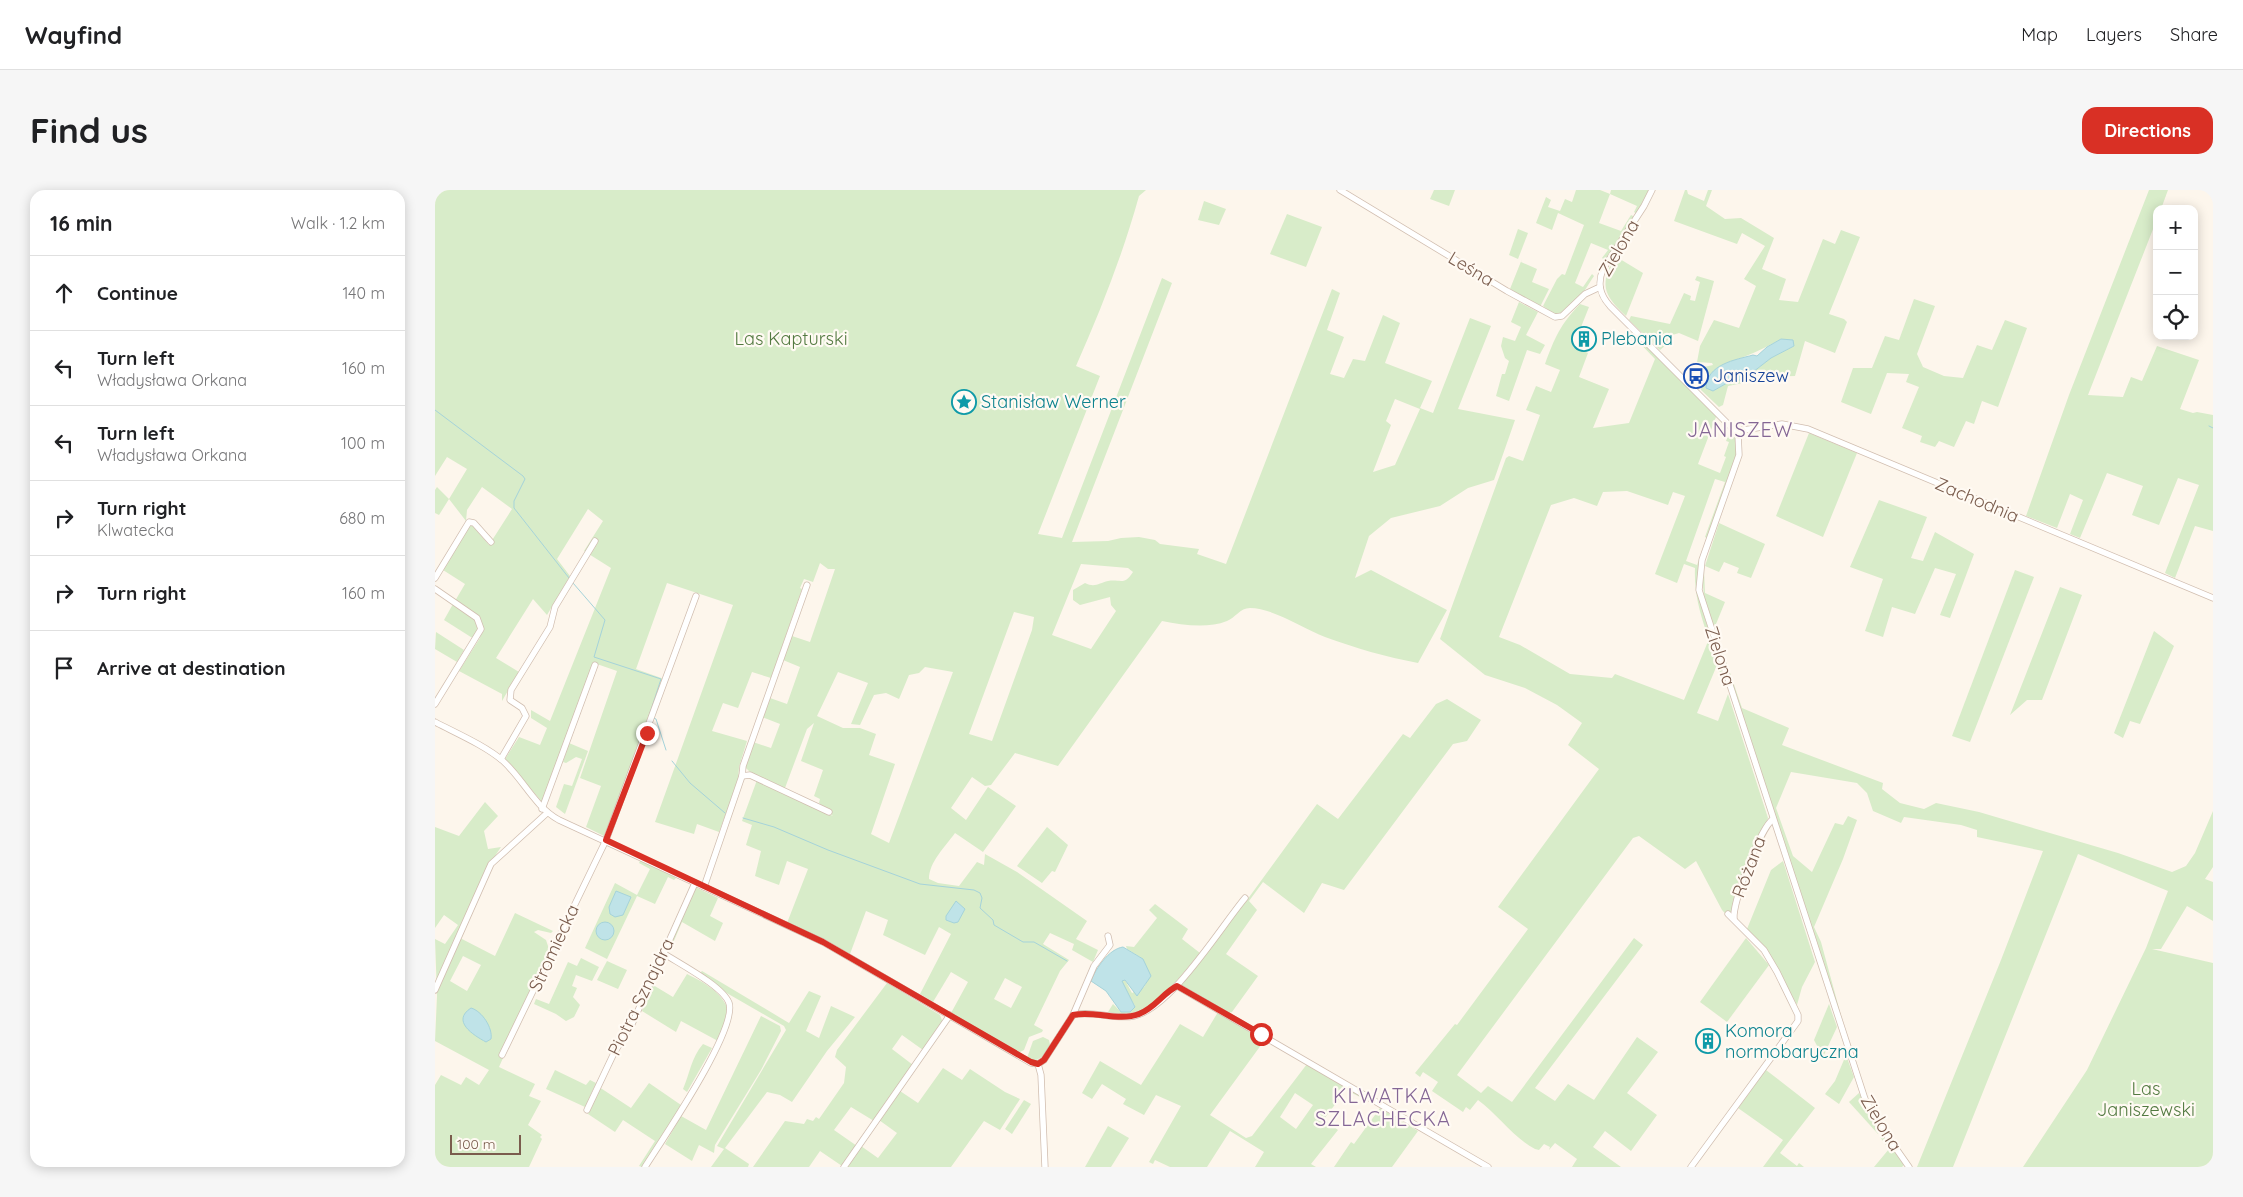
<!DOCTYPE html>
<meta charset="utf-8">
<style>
body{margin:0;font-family:Quicksand,sans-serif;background:#f6f6f6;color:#202124}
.controls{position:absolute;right:15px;top:15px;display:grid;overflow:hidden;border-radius:10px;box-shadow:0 2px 12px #0003}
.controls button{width:45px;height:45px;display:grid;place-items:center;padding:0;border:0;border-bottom:1px solid #e0e0e0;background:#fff;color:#202124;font:25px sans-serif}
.scale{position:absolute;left:15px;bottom:12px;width:71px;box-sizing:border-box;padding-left:5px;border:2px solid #7a5c4d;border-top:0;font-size:14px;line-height:18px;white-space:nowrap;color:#7a5c4d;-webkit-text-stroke:4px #fffaf3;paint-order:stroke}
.stop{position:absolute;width:15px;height:15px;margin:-11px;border:4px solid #d93025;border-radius:50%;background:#fff}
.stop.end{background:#d93025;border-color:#fff;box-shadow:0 1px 5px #0008}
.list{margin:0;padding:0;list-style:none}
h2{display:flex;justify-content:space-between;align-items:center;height:65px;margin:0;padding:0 20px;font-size:21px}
h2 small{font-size:16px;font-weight:400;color:#757577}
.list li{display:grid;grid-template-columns:32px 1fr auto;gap:15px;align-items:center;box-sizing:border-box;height:75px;padding:0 20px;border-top:1px solid #e0e0e0}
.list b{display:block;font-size:19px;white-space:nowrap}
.list p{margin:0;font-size:16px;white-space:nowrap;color:#757577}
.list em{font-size:16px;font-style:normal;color:#757577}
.icon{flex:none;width:28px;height:28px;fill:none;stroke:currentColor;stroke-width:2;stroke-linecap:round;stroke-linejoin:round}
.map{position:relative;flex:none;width:1778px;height:977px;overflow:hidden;border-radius:15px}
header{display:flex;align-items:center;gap:30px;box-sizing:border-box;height:70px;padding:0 25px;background:#fff;border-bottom:1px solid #e0e0e0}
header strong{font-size:24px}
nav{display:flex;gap:28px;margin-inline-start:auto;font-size:18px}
.intro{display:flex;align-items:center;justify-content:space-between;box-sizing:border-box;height:120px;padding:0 30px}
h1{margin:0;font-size:35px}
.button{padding:12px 22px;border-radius:15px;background:#d93025;color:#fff;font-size:18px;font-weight:700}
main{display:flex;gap:30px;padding:0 30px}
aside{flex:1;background:#fff;border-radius:15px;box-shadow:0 2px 12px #0003}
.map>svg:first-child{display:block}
.green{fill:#d8ecc9;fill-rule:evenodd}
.water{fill:#bfe3e8;stroke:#a5d3da}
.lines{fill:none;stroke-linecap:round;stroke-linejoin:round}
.stream{stroke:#a5d3da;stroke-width:1}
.minor-casing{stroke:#d1beb0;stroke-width:7}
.minor{stroke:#fff;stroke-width:5.5}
.route{stroke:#d93025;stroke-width:6}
.labels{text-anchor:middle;stroke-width:4.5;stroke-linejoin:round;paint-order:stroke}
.street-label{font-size:18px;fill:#7a5c4d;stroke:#fffaf3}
.park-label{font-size:18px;fill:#537a41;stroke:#fffaf3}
.culture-label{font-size:18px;fill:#0d838f;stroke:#fffaf3;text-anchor:start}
.transit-label{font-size:18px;fill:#164399;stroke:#fffaf3;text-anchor:start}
.quarter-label{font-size:20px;letter-spacing:1px;fill:#846695;stroke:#fffaf3}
</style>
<header>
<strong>Wayfind</strong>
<nav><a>Map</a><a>Layers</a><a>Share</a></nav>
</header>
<div class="intro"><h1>Find us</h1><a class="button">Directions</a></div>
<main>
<aside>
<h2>16 min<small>Walk · 1.2 km</small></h2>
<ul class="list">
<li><svg class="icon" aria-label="ahead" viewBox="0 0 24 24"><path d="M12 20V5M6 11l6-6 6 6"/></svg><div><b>Continue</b></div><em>140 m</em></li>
<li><svg class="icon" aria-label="left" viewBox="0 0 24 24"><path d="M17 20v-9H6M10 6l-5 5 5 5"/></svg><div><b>Turn left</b><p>Władysława Orkana</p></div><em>160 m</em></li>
<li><svg class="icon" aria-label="left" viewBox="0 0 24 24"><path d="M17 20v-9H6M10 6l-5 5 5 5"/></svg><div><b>Turn left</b><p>Władysława Orkana</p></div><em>100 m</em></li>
<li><svg class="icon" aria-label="right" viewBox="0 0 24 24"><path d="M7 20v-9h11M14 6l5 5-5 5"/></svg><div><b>Turn right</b><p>Klwatecka</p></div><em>680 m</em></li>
<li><svg class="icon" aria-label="right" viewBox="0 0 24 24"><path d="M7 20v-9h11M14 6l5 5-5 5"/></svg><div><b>Turn right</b></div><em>160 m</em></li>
<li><svg class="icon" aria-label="arrive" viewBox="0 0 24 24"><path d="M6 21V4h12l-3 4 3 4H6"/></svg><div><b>Arrive at destination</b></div></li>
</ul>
</aside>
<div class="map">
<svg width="1778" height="977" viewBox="0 0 1778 977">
<rect width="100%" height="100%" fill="#fdf6ec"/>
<g class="green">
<path d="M0,0H711L704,6C687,67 666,119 641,176L665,186L603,344L627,348L727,88L737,93L637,352L673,351L686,348L704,347L720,350L725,354L764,359L762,364L791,374L897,99L905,103L892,140L909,147L895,184L909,188L918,169L930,171L948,125L965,133L950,173L997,191L985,218L998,223L1035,128L1056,136L1023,219L1080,230L1059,290L1033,298L1005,316L956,328L934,346L920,388L936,380L1012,420L983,473C951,467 920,458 890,447C869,439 838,418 815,418C805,418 800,428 792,431C772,439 748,435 727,431L623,576L580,563L556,595L550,596L537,587L516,618L531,630L553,597L581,616L548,662L520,643C510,657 494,672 494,689L503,693L524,696L542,672L549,675L550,664L582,682L652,731L641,749L663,760L658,772L637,760L639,754L615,743L608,754L634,770L625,781L599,835L608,840L607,842L594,847L589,860L583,863L516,823L533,792L516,782L498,812L485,804L516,744L504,737L490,765L448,745L453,730L431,721L415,764L352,733L373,679L352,671L344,695L320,686L326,661L311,655L317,635L307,631L322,590L398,626L384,613L385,609L379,606L388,580L366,571L379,533L372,539L350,598L315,582L310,577L318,552L336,558L345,534L327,527L335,508L352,514L365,477L348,470L357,446L375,452L400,379H393L385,373L378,392L369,389L365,398L367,399L336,488L317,482L303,518L288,513L277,541L312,551L304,577L303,591L284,642L262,634L259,644L220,632L298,415L232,393L201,479L229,489L169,646L151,637L166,596L145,588L182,481L159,473L108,613L70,569L84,547L105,555L112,538L96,528V520L115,531L176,378L149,361L168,331L153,319L122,369L135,386L112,425L98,409L61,468L84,482L67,511V504L24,481L45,448L47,433L45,428L20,411L30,394L8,380L36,334L54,355L77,319L47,297L32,320L31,331L14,309L4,325L0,323V300L2,297L14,309L32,279L12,267L0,286ZM960,209L985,219L960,275L938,282L956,235L951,231ZM646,374L693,378L698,382C689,396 686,389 673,391C664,393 660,398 650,393L638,400V410L645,415L675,407L676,415L681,421L656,459L617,445ZM579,422L599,427L597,440L557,551L534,544ZM490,477L518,482L454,653L436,644L460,574L434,565L441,544L425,538H408L382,526L403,482L433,493L416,534L425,535L439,505L451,503L464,509L474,485L484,483ZM570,788L587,797L576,818L559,809Z"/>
<path d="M999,0H1020L1014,16L995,9Z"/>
<path d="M1141,0H1165L1175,4L1176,0H1215L1202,24L1199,22L1202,16L1175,4L1164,33L1186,41L1196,25L1200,27L1170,70L1167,68L1173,60L1156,53L1140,93L1148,97L1157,84L1159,86C1150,99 1139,122 1120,125L1108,116L1122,89L1127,84L1130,85L1149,35L1123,23L1117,40L1101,33L1111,7L1116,10L1113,17L1125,21L1130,9L1137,12Z"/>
<path d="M1250,0H1252L1253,4L1269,11L1273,0H1277L1271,16L1290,29L1306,28L1339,48L1327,79L1351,89L1344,110L1363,112L1388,49L1400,54L1406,40L1425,47L1394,124L1409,129L1412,132L1400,163L1370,151L1360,186L1328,187L1329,184L1325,183L1313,192L1293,196L1288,215L1284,217L1266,200C1266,192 1271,182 1260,179L1278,175L1277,173L1262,172L1265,156L1279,130L1304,138L1321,96L1309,89L1330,56L1307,43L1302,54L1239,31ZM1346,149L1359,156L1336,168L1309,189L1292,193L1278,201L1292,173C1313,166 1329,159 1346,149Z"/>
<path d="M1714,0H1733L1726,19H1722V29L1653,205L1688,207L1696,187L1707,191L1722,156L1764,170L1745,219L1758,223L1762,222L1778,225V341L1760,336L1740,388L1730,383L1764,295L1743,288L1724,335L1697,325L1708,296L1672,283L1645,348L1635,344L1648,310L1635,304L1622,338L1591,326L1634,205Z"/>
<path d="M769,11L791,19L784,35L763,30Z"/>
<path d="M852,24L887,37L871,77L835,64Z"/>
<path d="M1083,39L1093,43L1083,69L1074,65Z"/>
<path d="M1180,66L1208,83L1191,126C1167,104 1165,94 1180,66Z"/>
<path d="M1087,69L1086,72L1102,79L1097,92L1114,99L1105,117L1075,99Z"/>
<path d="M1262,86L1279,91L1263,151L1244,143L1234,146L1231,155L1225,160L1194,130L1196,126L1235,134L1249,103L1256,106L1255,110L1260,111L1265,92L1260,90Z"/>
<path d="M1479,109L1500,116L1482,164L1488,177L1509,186L1528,188L1542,155L1557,160L1570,130L1592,138L1563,217L1547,211L1539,234L1531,231L1519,257L1504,251L1500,257L1485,252L1487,246L1467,238L1484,197L1471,192L1474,184L1452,183L1436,224L1406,212L1418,178H1437L1450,146L1464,150Z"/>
<path d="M1084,112L1103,122L1091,145L1110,155L1105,164L1092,160L1074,211L1061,206L1067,184H1070L1074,171L1070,168L1066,156L1068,147L1080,151L1086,137L1076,132Z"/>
<path d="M1145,114L1154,117L1138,157L1153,163L1144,187L1174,199L1158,238L1194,233L1220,169L1196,144L1198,142L1292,234L1291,236L1281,227L1263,274L1285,283L1291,267L1289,266L1294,252L1291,251L1296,239L1300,244L1302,262L1272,348L1270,347L1290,292L1280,289L1251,371L1262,375L1269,356C1259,391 1263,407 1274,441H1271C1264,420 1259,401 1260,378L1249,374L1242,393L1220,384L1250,306L1238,302L1233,315L1192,301L1168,302L1162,316L1139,308L1116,315L1064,447L1085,455L1135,484L1177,488L1180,484L1249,510L1274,449L1273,446L1275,445L1292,494L1290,495L1282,475L1262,523L1283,531L1293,504L1333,628L1298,712V732L1287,720L1261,671L1250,679L1204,646L1198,648L1022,885L1046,903L1053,896L1077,912L1199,748L1208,755L1100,898L1120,911L1133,894L1159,910L1202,847L1223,862L1192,903L1222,925L1196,961L1170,941L1158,957L1186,977H1137L1142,969L1120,953L1114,960L1115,957L1109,954L1104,960L1100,959C1079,948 1062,924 1043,910L1035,920L1031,917L1028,922L997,901L1003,892L988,882L985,887L980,883L1020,834L1022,835L1093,739L1063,717L1164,579L1133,555L1147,533L1122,515L1090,498L1050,485L1005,449L1071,268L1074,266L1088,271L1105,225L1091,220L1101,196L1116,202L1125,180L1110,174C1120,147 1125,135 1145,114Z"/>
<path d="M1374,243L1422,263L1388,347L1341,326Z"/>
<path d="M1444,310L1492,327L1476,368L1488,371L1500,342L1539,364L1515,428L1505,425L1521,384L1500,378L1480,424L1457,417L1448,447L1430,441L1448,389L1415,377Z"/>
<path d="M1284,333L1330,354L1316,388L1302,383L1304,378L1289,372L1284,382L1270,376Z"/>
<path d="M1267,380H1269L1270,403L1290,412L1281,434L1278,435L1269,408Z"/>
<path d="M1580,380L1599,387L1535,552L1517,546Z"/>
<path d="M1625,397L1647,405L1607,510H1592L1575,525Z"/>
<path d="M18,414L41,429L43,437L39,449L9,430Z"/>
<path d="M1719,441L1739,456L1705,534L1695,531L1688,548L1679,543Z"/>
<path d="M1,442L29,460L22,472L0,459Z"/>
<path d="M1289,465L1307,518L1354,538L1347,555L1448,593L1447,599L1465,613L1489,619L1501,613L1544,622L1683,663L1737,682L1751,676L1760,663L1778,621V677L1770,689L1778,692V731L1752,716L1726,759H1717L1778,773V977H1588L1652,880L1711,758L1733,701L1643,664L1518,977H1482L1566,770L1608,661L1542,647V640L1526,635L1469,627L1466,633L1438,621L1432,603L1422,593L1356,582L1341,618L1358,666L1377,682L1400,633L1408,635L1413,626L1422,630L1408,669L1379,737L1386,752L1417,866L1287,466Z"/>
<path d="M1012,509L1046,530L1032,551L1018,554L909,700L887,693L869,723L828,692L814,711L822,720L791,764L823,786L797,822L794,823L745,794L812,710L882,614L903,629L968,544L975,548L1001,514Z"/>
<path d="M134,553L153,561L130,624L121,617L129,594L137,596L147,569L141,567L131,573L128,572Z"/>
<path d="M50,612L63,626L49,641L53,659L66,657L58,669L25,748L60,766L80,723L118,741L116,743L103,740L99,742L111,750L115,762L64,877L100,894L94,906L106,911L93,935L107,945L105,947L107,949L94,977H0V895L6,885L26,895L31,887L44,895L54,880L0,851L2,806L0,749L10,754L23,735L9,725L0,738V637L24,646ZM28,766L46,775L32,801L15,791Z"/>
<path d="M612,637L633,655L620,682L617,681L607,693L582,676Z"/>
<path d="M206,669L241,688L239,690L233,687L220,714L202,706L172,769L150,758L180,693L202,705L215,679L204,673Z"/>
<path d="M1348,671L1380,772L1367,797L1362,815L1348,789L1312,739L1336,680Z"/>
<path d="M260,697L283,708L275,726L288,733L280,751L247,732L235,760L232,759Z"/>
<path d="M720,714L753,739L747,749L765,763C750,781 725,813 703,821C693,825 683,824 673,822L678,814L686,822L700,816L686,791L690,790L697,803L709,797L714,788L705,767L692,759L691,756L699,757L722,728L714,720Z"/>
<path d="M1311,748L1334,775L1292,832L1265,812Z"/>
<path d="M146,768L164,777L157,791L141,785L137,796L142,798L138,807L145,815L139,827L131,831L121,824L99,814L101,809L114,814L133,772L142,776Z"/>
<path d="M172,771L192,780L183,799L162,790Z"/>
<path d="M267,781L354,833L374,801L386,806L371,841L384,848L396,816L420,827L392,861L357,912L345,905L332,902L290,958L314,974L313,977H276L289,959L282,956L351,840L349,836L283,798L264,784Z"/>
<path d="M252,784C267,791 294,806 293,825C292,833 286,843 283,851L246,831L241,842L207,821L218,795L238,807Z"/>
<path d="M452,793L505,825L508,833L488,860L467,845L457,859L478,875L439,931L416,917L399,940L422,956L407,976L385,961L374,977H318L350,931L369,934L372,929L378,931L381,927L384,929L409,893L411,877L400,867L402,860Z"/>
<path d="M1394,814L1402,837L1388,867L1379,850Z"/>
<path d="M783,822L829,851L775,925L811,948L817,946L872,874L927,906L925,907L911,900L889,929L903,940L876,974L881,977H820L829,962L795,941L772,977H735L720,970L718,974L714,972L746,916L721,905L709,925L688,914L691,909L667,894L657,909L647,903L665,871L706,895L745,834L768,847ZM860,903L878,915L861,939L845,927Z"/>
<path d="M326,826L345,836L346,841L326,880L280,955L279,963L264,955L257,971L230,954L246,926L271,940Z"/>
<path d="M608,847L614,850L615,855L607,867L599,871L592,868L598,851Z"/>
<path d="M268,854L277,858L252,902L248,899C255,883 256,868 268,854Z"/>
<path d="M1411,865L1419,887L1404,914L1390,904L1400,891Z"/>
<path d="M508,878L527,890L535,879L570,902L585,909L565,940L549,931L516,977H412L426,956L443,968L462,943L444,930L465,901L483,913Z"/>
<path d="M120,880L151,895L155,890L161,893L150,917L111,899Z"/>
<path d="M1331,880L1380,918L1345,963L1362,976L1364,973L1369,977H1328L1348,950L1303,918Z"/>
<path d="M214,893L246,915L207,977L204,976L220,951L188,930L180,942L153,924L164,897L196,918Z"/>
<path d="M1424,903L1445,940L1443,944L1414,912Z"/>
<path d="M589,910L596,914L577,944L570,939Z"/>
<path d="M945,918L983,941L957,977H899L916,952L919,954Z"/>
<path d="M673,936L694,948L676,977H650Z"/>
<path d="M1445,947H1449L1469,975L1467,977H1439L1454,959Z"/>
</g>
<g class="water">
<path d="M1346,149L1358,150L1359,156L1336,168L1309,189L1292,193L1278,201L1271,198C1272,174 1300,170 1318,165L1322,166L1332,157Z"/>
<path d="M181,701L196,707L188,725L180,727L175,724L174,717Z"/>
<path d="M521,711L530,719L523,732L519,733L511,730V726Z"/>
<circle cx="170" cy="741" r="9"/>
<path d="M688,757L708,769L716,786L702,806L690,790L687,791L700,817L695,822H686L671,801L656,791C661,778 674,759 688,757Z"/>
<path d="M36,818C47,821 58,838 56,849L51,852C38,845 16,831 36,818Z"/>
</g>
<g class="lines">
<g class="stream">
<path d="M0,220L88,286L90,289L79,311V318L134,388"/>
<path d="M1774,236L1778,238"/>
<path d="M138,393L170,430L159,467L226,489L214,526"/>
<path d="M218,528L221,529L231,560"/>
<path d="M237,571L255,593L290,623"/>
<path d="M308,628L339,637L393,660L485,694L539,700L545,703L547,708L545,718L558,730L559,735L588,752H599L632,771"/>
</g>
<defs>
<g id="minor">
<path d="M905,0L1072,101L1120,127L1127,126L1150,104L1165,97"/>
<path d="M1217,0L1209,16L1168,79C1162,94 1165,105 1175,116L1303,244L1304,265L1267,370L1264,400L1430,909L1439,927L1474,977"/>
<path d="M1302,241L1347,234L1373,239L1778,408"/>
<path d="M0,388L34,332L39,333L56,352"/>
<path d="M0,399L42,428L46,439L0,514"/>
<path d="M0,532C21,543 51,556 68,571C89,590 99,616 124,630L388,752L596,873L603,874"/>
<path d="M66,569L91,526L87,518L75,510L76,500L115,437L120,417L160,351"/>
<path d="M307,586L315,585L394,622"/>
<path d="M107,619L160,475"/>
<path d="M269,697L307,586L308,576L372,395"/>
<path d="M1299,729C1297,713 1325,639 1338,629"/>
<path d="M742,796L1053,977"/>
<path d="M0,800L56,674L112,623"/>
<path d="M638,825L659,776L675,755L673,746"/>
<path d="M67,865L171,650L261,406"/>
<path d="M603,874L609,870L638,825C657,820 679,830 699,826C737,817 785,738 810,708"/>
<path d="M603,874L606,885L610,977"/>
<path d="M152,920L179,863L197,834L260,693"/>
<path d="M210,977C227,950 303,839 294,813C288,796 243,773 228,763"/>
<path d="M409,977L515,825"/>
<path d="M1256,977L1363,831V825L1342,782L1329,760L1293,724"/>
</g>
</defs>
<use href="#minor" class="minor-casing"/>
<use href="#minor" class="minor"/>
</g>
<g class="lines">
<path class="route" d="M212,543L171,650L388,752L596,872L603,874L609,870L638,825C659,820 683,832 704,824C720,818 728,803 742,796L826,844"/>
</g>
<defs>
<symbol id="building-ring" viewBox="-11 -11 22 22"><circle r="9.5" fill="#fffaf3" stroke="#0f9aa8" stroke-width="1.5"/><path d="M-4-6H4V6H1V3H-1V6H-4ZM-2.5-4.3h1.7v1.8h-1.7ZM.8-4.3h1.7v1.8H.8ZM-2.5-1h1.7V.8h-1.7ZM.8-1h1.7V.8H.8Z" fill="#0f9aa8"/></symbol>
<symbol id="bus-ring" viewBox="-11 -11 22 22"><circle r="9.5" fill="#fffaf3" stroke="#1a4fb4" stroke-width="1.5"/><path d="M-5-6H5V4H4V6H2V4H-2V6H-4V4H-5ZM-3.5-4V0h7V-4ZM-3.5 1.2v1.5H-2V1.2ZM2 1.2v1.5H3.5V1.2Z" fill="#1a4fb4"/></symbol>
<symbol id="sight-ring" viewBox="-11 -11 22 22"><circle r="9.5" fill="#fffaf3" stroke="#0f9aa8" stroke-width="1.5"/><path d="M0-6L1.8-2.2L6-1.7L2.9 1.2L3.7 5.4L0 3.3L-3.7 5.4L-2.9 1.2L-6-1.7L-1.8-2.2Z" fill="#0f9aa8"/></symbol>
</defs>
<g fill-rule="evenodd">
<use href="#building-ring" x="1135" y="135" width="28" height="28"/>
<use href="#bus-ring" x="1247" y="172" width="28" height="28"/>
<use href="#sight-ring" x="515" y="198" width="28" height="28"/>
<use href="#building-ring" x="1259" y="837" width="28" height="28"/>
</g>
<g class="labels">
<g class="street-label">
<text transform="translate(1184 58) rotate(-60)" y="6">Zielona</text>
<text transform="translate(1036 79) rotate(31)" y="6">Leśna</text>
<text transform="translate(1542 310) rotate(23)" y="6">Zachodnia</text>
<text transform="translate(1285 466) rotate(72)" y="6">Zielona</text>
<text transform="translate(1314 677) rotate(-69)" y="6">Różana</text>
<text transform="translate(119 758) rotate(-65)" y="6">Stromiecka</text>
<text transform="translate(206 807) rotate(-64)" y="6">Piotra Sznajdra</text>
<text transform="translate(1446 933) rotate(59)" y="6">Zielona</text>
</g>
<g class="park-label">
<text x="356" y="155">Las Kapturski</text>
<text x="1711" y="905">Las<tspan x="1711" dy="21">Janiszewski</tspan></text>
</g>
<g class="culture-label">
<text x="1166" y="155">Plebania</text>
<text x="546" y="218">Stanisław Werner</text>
<text x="1290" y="847">Komora<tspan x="1290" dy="21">normobaryczna</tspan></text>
</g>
<g class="transit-label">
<text x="1278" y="192">Janiszew</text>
</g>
<g class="quarter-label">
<text x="1305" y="247">JANISZEW</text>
<text x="948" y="913">KLWATKA<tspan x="948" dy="23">SZLACHECKA</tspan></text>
</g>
</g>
</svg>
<div class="controls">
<button>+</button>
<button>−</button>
<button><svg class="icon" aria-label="locate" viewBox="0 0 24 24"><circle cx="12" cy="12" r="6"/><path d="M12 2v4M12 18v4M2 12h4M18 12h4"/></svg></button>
</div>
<div class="scale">100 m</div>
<div class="stop" style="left:826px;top:844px"></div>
<div class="stop end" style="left:212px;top:543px"></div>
</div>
</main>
